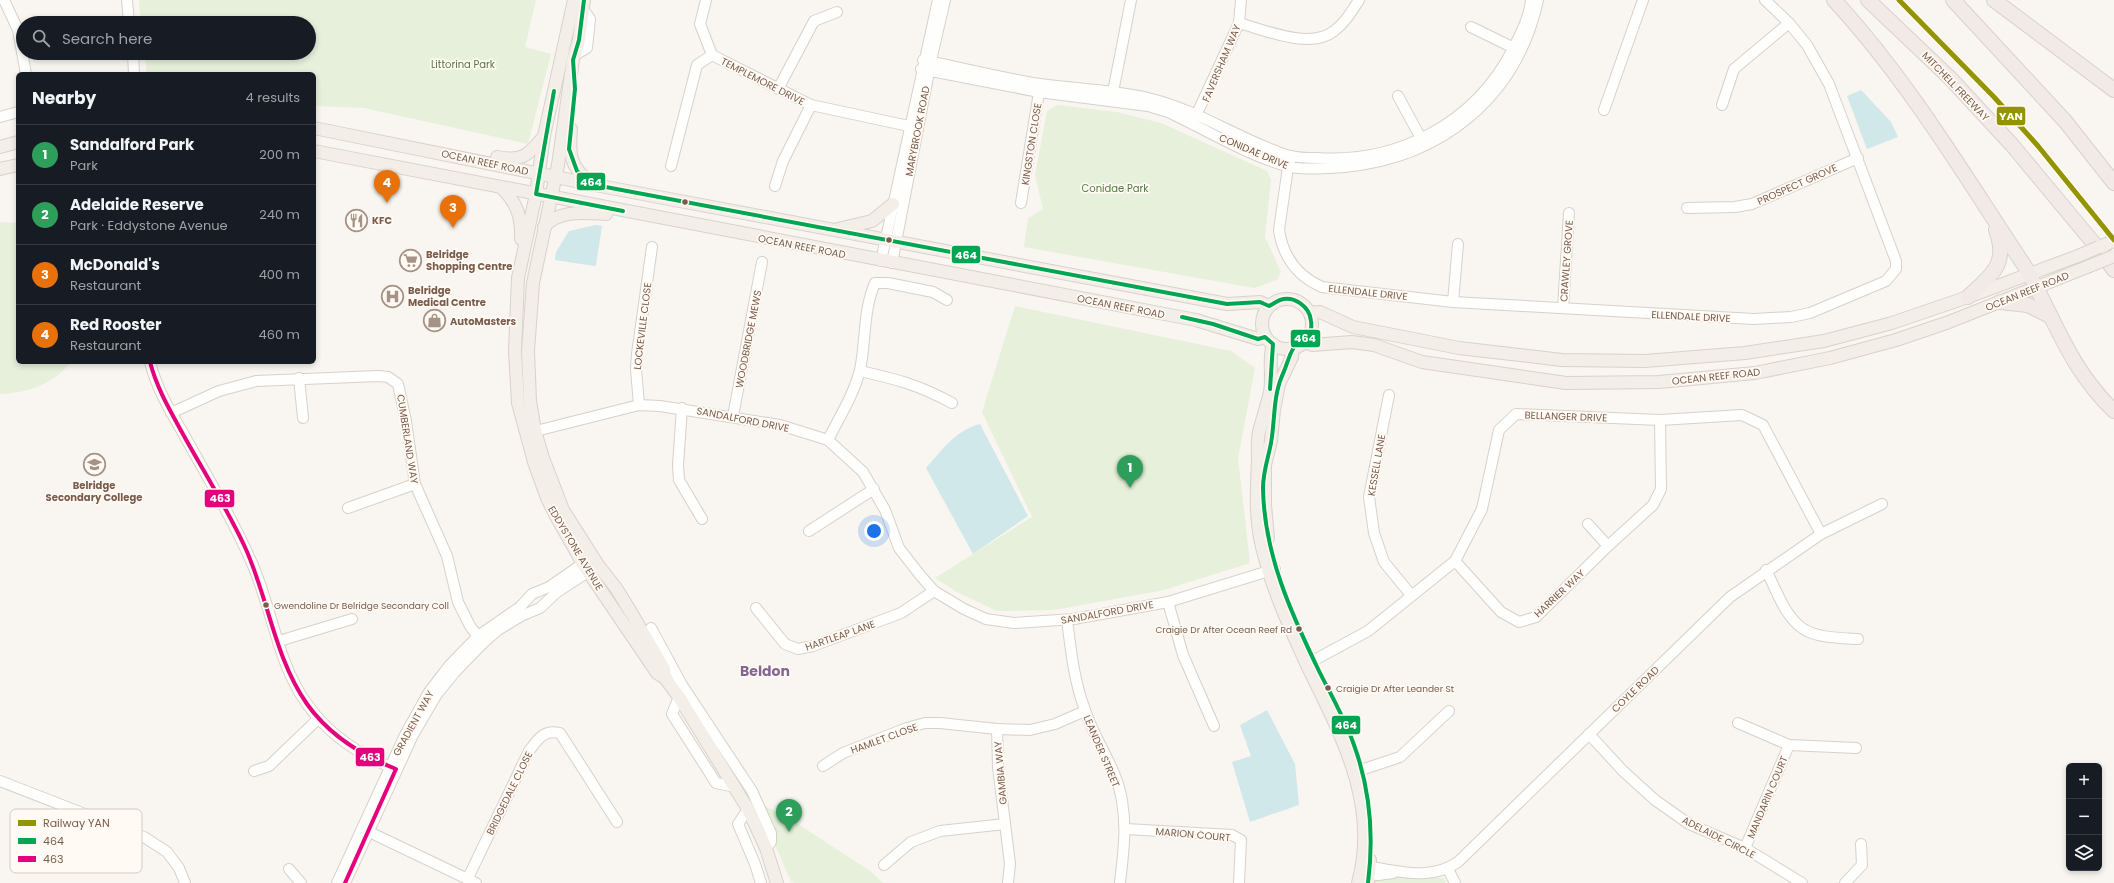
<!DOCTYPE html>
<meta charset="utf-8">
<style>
body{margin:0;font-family:Poppins,sans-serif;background:#242831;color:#f1f3f6}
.controls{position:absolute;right:12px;bottom:12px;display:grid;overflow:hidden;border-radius:6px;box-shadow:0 2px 6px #0003}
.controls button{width:36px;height:36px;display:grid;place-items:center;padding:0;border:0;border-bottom:1px solid #363941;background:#171b24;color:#f1f3f6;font:20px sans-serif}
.you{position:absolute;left:874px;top:531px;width:14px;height:14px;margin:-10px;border:3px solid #fff;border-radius:50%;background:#1a73e8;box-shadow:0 0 0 6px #1a73e833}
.badge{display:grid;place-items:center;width:26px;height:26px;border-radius:50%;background:#a69286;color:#fff;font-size:13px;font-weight:700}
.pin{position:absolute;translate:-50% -33px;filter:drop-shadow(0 1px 2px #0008)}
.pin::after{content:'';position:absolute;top:21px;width:14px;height:12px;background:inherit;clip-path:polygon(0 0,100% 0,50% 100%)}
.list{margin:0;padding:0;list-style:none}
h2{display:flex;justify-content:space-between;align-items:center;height:52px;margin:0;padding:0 16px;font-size:17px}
h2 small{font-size:13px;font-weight:400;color:#9ea1a6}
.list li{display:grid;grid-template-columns:26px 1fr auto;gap:12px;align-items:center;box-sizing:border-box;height:60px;padding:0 16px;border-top:1px solid #363941}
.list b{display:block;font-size:15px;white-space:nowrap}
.list p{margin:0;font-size:13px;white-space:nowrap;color:#9ea1a6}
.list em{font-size:13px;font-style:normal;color:#9ea1a6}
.icon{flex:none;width:22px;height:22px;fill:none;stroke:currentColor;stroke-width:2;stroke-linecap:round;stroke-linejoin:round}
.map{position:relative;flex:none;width:2114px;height:883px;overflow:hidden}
.search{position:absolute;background:#171b24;box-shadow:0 2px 6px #0003;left:16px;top:16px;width:300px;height:44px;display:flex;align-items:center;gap:10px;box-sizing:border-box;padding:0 14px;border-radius:22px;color:#9ea1a6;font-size:15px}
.panel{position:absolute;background:#171b24;box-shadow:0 2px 6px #0003;left:16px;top:72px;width:300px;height:292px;border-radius:6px}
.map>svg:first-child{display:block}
.green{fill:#e7f0db}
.water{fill:#d0e8ea}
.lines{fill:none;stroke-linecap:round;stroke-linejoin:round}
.minor-casing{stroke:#d7d1cb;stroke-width:12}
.major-casing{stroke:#dad1cc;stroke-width:14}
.highway-casing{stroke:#dad1cc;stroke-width:16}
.minor{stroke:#fefefd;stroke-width:10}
.major{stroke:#f3eee8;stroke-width:12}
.highway{stroke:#f2eae7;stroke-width:14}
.major-bridge-casing{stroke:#dad1cc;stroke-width:14;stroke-linecap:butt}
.major-bridge{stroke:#f3eee8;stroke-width:12}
.bus-1-casing{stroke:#fffaf3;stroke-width:7}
.bus-2-casing{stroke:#fffaf3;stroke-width:7}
.bus-1{stroke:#00a651;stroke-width:4}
.bus-2{stroke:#e5007d;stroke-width:4}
.rail-1-casing{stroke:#fffaf3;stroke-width:8}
.rail-1{stroke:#949300;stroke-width:5}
.bus-dot{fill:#7a5c4d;stroke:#fffaf3;stroke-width:1.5}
.labels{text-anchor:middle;stroke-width:3.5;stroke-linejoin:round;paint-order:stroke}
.bus-label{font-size:9px;fill:#7a5c4d;stroke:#fffaf3;text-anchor:start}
.street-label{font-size:10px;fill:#7a5c4d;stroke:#fffaf3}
.park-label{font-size:10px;fill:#537a41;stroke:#fffaf3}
.poi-label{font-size:10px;font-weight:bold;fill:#7a5c4d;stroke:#fffaf3;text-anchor:start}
.district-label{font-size:14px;font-weight:bold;fill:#846695;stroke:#fffaf3}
.key{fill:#fffaf3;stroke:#d7cbc1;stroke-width:1}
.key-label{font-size:11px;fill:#7a5c4d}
.line-badge{stroke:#fffaf3;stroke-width:1.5}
.badge-label{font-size:11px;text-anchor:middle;font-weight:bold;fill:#fff}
</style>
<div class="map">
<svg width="2114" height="883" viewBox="0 0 2114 883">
<rect width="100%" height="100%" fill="#f9f5f0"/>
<g class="green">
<path d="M139,0H536L525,47L551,54L528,144L364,108L314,106V74H147L145,53H309V23H141Z"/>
<path d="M1057,105L1117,112L1161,123L1267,171L1271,180L1265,237L1281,272L1277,280L1254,288L1024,247L1028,218L1043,209L1035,175L1047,111Z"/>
<path d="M0,222L18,223V362H71C53,384 28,393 0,394Z"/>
<path d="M1015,306L1231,351L1255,368L1238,458L1250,563L1164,590L1054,610L997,611L957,592L935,578L1032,517L982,412Z"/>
<path d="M756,802L784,815L870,871L883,883H795L791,881Z"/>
<path d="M1376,876L1444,878L1446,883H1375Z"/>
</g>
<g class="water">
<path d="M1861,90L1891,122L1898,137L1867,149L1847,96Z"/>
<path d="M596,225L602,226L596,265L594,266L555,260L556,252L569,231Z"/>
<path d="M980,424L1028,516L973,554L926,468C942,450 956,430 980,424Z"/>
<path d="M1267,710L1295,764L1299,805L1250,822L1232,762L1251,756L1240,725Z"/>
</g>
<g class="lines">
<defs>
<g id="minor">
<path d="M4,0L18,30L26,74"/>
<path d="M127,0L129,23"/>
<path d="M706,0L700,24L712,55L811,105L918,128"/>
<path d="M1239,23C1265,30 1310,50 1334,31C1345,23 1352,11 1359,0"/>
<path d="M1471,27L1518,50"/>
<path d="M133,53L134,74"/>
<path d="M575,55L587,48L590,19L582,8"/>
<path d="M923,60C962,68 1001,78 1040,84C1077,89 1113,90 1148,98C1191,108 1228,132 1268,148C1276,151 1284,155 1291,156C1299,158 1308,158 1316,158C1398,164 1475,123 1513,49C1521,33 1529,18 1531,0"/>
<path d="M921,69L1039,92L1148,106L1168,112C1207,130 1245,154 1286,166C1298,170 1331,168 1344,167C1442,158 1517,97 1538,0"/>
<path d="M778,89L814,21L837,12"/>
<path d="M1398,96L1424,144"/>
<path d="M1112,97L1131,0"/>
<path d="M1722,105L1734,69L1789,23"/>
<path d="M1604,110L1643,0"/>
<path d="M0,117L18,112"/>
<path d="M1194,120L1239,23L1241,0"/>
<path d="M1291,156L1288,167L1279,230C1283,257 1297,276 1322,287L1453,302L1754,319L1791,317L1810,313L1886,281L1896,269V261L1829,84L1807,45L1789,23L1765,0"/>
<path d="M671,166L697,65L712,55"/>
<path d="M775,186L783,161L811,105"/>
<path d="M1021,203L1040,86"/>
<path d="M1687,208L1735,207L1752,204L1858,158"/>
<path d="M881,261L938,0"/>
<path d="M892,263L932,56L945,0"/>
<path d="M1453,302L1458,244"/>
<path d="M1563,308L1569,213"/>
<path d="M150,362C156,387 170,411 183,433C206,475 232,517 251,561C272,607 277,663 307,704C329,735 361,756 396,769"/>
<path d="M860,371C896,379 919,385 952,403"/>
<path d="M299,378L303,418"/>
<path d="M1389,395L1369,497L1374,533L1384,562L1411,595"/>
<path d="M639,405L636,369L637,354L652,247"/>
<path d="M682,408L678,465L679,480L702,519"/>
<path d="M171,413L219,391L256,381L378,376L388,377L398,384L406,421L415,484L447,556L458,602L470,626L483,643"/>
<path d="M733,416L762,262"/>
<path d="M528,433L639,405L660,406L780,425L828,440L863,472L885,510L899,548L920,575L934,591L964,609L986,619L1014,623L1074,619L1168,602L1275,569"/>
<path d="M828,440C839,418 854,394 860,370C866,341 863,310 875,283H888L933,292L947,300"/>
<path d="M348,508L415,484"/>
<path d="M1588,524L1608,546"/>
<path d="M809,531L874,489"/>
<path d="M1455,561L1501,612L1519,622L1536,617L1608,546L1653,505L1661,489L1660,420"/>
<path d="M1766,570C1776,589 1784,615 1802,628C1815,638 1842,638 1858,639"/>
<path d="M1168,602L1183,655L1214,726"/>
<path d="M756,608L785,644L798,649L813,646L901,613L934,591"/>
<path d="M1067,620C1071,651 1074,681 1085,710C1095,741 1117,768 1122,801C1127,829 1123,855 1120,883"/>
<path d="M651,628L682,685L752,791L771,833V842L766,848"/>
<path d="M279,641L352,619"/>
<path d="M1307,664L1368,631L1455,561L1482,509L1499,430L1516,414L1660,420L1742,415L1763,425L1821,534"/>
<path d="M679,697L672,714L716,783L735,787"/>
<path d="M1738,723L1789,745L1856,748"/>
<path d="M1589,734L1623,771L1655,800L1689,824L1745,848L1802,883"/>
<path d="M823,766L843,753L907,728L925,723H940L997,729"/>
<path d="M254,771L269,766L318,719"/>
<path d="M1355,772L1400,757L1449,711"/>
<path d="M0,781L144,837L167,852L179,868L185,883"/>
<path d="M748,809L738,824L755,864L761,883"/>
<path d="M363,829L476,883"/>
<path d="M1126,829L1232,835L1241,840L1239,883"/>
<path d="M1745,848L1789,745"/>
<path d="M884,865L911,842L940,831L1005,824"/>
<path d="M1362,866C1396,869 1427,883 1458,862L1730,597L1821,534L1882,504"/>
<path d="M289,869L301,883"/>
<path d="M1448,869L1455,883"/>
<path d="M1361,873L1378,875L1393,873"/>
<path d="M468,878L529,751C538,739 544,729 560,733L617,822"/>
<path d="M337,883L405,735L429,692L449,666L478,636L520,607L532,594L549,587L588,560"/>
<path d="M345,883L413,735L437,694L455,672L483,643L498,630L521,616L540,608L557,592L594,568"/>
<path d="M1008,883L1010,864L998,767L997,729L1030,730L1055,724L1085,711"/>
<path d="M1845,883L1862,865L1861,844"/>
</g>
<g id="major">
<path d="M574,0L544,136L536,194L518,278L515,351L518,403L534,462L547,498L556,516L583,564L657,673L665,678L679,697L748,809L766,848L777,883"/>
<path d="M584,0L579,40L573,60L558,165L533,283L528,351L530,401L535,431L543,458L563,510L598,565L616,588L632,614L664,669L665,678"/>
<path d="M314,128L595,185L1227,304L1260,302L1269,306"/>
<path d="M571,129C569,152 569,168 591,182"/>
<path d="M0,147L18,142"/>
<path d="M314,151C608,209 902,265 1196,320L1258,339L1265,337"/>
<path d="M497,157C522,162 529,155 544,136"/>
<path d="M0,169L18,165"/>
<path d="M502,188C517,203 522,218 521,239"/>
<path d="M544,227C559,209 586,213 606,214"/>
<path d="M838,229L872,221L893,204"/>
<path d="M2099,247L2114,241"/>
<circle cx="1287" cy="324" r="25"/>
<path d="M1310,313L1320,312L1353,327L1459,348L1562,360L1645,361L1745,353L1824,341L1892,323L1968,297L2078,256"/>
<path d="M1304,342L1312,345L1352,342L1374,345L1422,362L1566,383L1659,382L1755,373L1830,358L1896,340L1949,322L2087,267"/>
<path d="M1273,344C1268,360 1273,375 1270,392C1267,406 1262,419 1259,432C1257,441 1258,450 1258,459C1257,486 1255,511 1260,538C1269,582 1288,624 1307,665C1340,734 1380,803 1358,883"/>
<path d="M1268,538L1265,505V465L1271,441L1274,410L1279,384L1292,357L1293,348"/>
<path d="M1368,883L1370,860"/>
</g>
<g id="highway">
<path d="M1834,0C1908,80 1964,175 2024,265C2055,318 2068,367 2114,411"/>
<path d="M1868,0L1950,78L2012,145L2101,252L2114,270"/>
<path d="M1953,0L2065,121L2114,183"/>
<path d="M1994,0L2114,90"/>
<path d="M1968,297C1991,275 2009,265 1996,230"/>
<path d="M2000,302L2028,305L2048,315"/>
</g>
</defs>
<use href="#minor" class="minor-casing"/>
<use href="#major" class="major-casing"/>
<use href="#highway" class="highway-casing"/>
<use href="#minor" class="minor"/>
<use href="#major" class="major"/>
<use href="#highway" class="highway"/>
<defs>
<g id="major-bridge">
<path d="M2078,256L2099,247"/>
<path d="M2087,267L2114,256"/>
</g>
</defs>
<use href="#major-bridge" class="major-bridge-casing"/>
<use href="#major-bridge" class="major-bridge"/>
<defs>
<g id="bus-1">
<path d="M584,0L579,40L573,60L575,89L569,149L577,171L595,185L1227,304L1260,302L1269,306C1273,304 1277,301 1280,300C1294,295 1310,307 1311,321C1314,341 1298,340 1293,349C1289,355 1286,368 1282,376C1273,397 1275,421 1271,443C1268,459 1263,472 1263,488C1264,554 1291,613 1319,671C1331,695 1345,719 1354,745C1370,789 1374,836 1368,883"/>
<path d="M554,91L536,194L623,211"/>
<path d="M1182,317L1213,324L1258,339L1265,337L1273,344L1270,389"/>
</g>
<path id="bus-2" d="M150,362C157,389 171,412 184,436C204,472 226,507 244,545C268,596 274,657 307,704C329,735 361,755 396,769L345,883"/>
</defs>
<use href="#bus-1" class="bus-1-casing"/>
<use href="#bus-2" class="bus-2-casing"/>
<use href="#bus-1" class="bus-1"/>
<use href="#bus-2" class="bus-2"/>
<defs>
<path id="rail-1" d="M1899,0L1994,97L2038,146L2114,240"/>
</defs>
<use href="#rail-1" class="rail-1-casing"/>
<use href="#rail-1" class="rail-1"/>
</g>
<defs>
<symbol id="restaurant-ring" viewBox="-11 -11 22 22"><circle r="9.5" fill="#fffaf3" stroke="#a69286" stroke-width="1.5"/><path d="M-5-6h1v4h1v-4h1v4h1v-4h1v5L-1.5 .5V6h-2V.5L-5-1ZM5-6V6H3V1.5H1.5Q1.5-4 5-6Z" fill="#a69286"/></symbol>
<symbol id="supermarket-ring" viewBox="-11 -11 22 22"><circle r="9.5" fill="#fffaf3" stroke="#a69286" stroke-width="1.5"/><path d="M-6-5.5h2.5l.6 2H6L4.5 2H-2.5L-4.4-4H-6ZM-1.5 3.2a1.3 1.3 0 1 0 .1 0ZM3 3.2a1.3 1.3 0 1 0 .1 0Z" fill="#a69286"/></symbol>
<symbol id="hospital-ring" viewBox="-11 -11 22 22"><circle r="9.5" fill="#fffaf3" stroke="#a69286" stroke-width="1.5"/><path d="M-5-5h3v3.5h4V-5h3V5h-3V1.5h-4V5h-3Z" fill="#a69286"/></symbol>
<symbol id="shop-ring" viewBox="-11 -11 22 22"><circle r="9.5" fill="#fffaf3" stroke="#a69286" stroke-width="1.5"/><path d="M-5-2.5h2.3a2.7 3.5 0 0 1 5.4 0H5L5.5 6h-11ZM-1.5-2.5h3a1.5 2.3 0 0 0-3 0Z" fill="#a69286"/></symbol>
<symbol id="school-ring" viewBox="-11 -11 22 22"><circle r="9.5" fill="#fffaf3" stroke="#a69286" stroke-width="1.5"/><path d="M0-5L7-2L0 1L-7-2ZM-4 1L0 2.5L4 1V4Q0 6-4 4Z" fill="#a69286"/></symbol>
</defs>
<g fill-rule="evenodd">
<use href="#restaurant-ring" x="344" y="208" width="25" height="25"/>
<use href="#supermarket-ring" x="398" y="248" width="25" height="25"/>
<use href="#hospital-ring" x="380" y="284" width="25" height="25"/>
<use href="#shop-ring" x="422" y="308" width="25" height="25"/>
<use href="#school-ring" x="82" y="452" width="25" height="25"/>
</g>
<g class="bus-dot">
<circle cx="685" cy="202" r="3.5"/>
<circle cx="889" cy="240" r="3.5"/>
<circle cx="266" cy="605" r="3.5"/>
<circle cx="1299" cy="629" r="3.5"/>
<circle cx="1328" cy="688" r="3.5"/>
</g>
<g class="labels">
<g class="bus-label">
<text x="274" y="609">Gwendoline Dr Belridge Secondary Coll</text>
<text x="1292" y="633" text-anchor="end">Craigie Dr After Ocean Reef Rd</text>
<text x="1336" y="692">Craigie Dr After Leander St</text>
</g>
<g class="street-label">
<text transform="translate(1221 63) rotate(-67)" y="4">FAVERSHAM WAY</text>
<text transform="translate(763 81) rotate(27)" y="4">TEMPLEMORE DRIVE</text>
<text transform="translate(1956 86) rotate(46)" y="4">MITCHELL FREEWAY</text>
<text transform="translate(917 131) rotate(-79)" y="4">MARYBROOK ROAD</text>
<text transform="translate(1031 144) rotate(-81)" y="4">KINGSTON CLOSE</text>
<text transform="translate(1254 151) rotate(23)" y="4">CONIDAE DRIVE</text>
<text transform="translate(485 162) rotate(12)" y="4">OCEAN REEF ROAD</text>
<text transform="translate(1797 184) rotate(-24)" y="4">PROSPECT GROVE</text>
<text transform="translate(802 246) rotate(11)" y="4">OCEAN REEF ROAD</text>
<text transform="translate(1566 261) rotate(-86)" y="4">CRAWLEY GROVE</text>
<text transform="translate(2027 291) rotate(-22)" y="4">OCEAN REEF ROAD</text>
<text transform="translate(1368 292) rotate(6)" y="4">ELLENDALE DRIVE</text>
<text transform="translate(1121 306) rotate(11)" y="4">OCEAN REEF ROAD</text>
<text transform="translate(1691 316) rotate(3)" y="4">ELLENDALE DRIVE</text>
<text transform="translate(642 326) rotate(-83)" y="4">LOCKEVILLE CLOSE</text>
<text transform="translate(748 339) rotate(-79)" y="4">WOODBRIDGE MEWS</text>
<text transform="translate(1716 376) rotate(-6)" y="4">OCEAN REEF ROAD</text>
<text transform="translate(1566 416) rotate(2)" y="4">BELLANGER DRIVE</text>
<text transform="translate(743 419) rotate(11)" y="4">SANDALFORD DRIVE</text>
<text transform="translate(408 439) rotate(81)" y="4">CUMBERLAND WAY</text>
<text transform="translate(1376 465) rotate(-80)" y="4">KESSELL LANE</text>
<text transform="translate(576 548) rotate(59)" y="4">EDDYSTONE AVENUE</text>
<text transform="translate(1559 593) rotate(-43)" y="4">HARRIER WAY</text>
<text transform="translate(1107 612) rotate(-10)" y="4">SANDALFORD DRIVE</text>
<text transform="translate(840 635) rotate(-19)" y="4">HARTLEAP LANE</text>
<text transform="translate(1635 689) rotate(-44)" y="4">COYLE ROAD</text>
<text transform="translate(413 723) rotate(-61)" y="4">GRADIENT WAY</text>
<text transform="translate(884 738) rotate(-20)" y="4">HAMLET CLOSE</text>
<text transform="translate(1102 751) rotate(67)" y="4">LEANDER STREET</text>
<text transform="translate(1000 773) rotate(-95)" y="4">GAMBIA WAY</text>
<text transform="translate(509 793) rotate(-64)" y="4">BRIDGEDALE CLOSE</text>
<text transform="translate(1767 797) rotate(-67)" y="4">MANDARIN COURT</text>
<text transform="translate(1193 834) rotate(5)" y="4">MARION COURT</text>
<text transform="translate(1719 837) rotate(27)" y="4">ADELAIDE CIRCLE</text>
</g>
<g class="park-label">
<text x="463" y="68">Littorina Park</text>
<text x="1115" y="192">Conidae Park</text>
</g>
<g class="poi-label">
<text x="372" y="224">KFC</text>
<text x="426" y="258">Belridge<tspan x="426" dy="12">Shopping Centre</tspan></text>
<text x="408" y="294">Belridge<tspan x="408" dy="12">Medical Centre</tspan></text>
<text x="450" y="325">AutoMasters</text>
<text x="94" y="489" text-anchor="middle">Belridge<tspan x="94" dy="12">Secondary College</tspan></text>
</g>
<g class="district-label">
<text x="765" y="676">Beldon</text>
</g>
</g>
<rect x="10" y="809" width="132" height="64" rx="6" class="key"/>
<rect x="18" y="820" width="18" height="6" fill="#949300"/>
<rect x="18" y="838" width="18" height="6" fill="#00a651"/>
<rect x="18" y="856" width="18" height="6" fill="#e5007d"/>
<g class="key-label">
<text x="43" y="827">Railway YAN</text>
<text x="43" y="845">464</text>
<text x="43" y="863">463</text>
</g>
<g class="line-badge">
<rect x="1996" y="106" width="30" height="20" rx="4" fill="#949300"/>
<rect x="576" y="172" width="30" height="19" rx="4" fill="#00a651"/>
<rect x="951" y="245" width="30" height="19" rx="4" fill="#00a651"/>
<rect x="1290" y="329" width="31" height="19" rx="4" fill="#00a651"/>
<rect x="204" y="489" width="31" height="19" rx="4" fill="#e5007d"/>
<rect x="1331" y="715" width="30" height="20" rx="4" fill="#00a651"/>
<rect x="355" y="747" width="30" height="20" rx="4" fill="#e5007d"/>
</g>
<g class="badge-label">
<text x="2011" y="120">YAN</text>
<text x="591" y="186">464</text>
<text x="966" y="259">464</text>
<text x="1305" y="342">464</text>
<text x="220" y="502">463</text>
<text x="1346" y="729">464</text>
<text x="370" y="761">463</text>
</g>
</svg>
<div class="controls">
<button>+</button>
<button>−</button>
<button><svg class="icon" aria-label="layers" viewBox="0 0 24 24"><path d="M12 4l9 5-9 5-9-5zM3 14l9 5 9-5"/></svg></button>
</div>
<div class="you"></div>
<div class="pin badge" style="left:1130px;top:488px;background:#2e9e5b">1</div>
<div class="pin badge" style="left:789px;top:832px;background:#2e9e5b">2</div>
<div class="pin badge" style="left:453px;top:228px;background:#e8710a">3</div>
<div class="pin badge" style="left:387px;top:203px;background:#e8710a">4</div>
<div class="search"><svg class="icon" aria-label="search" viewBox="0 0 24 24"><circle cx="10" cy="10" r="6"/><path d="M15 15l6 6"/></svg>Search here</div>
<section class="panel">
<h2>Nearby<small>4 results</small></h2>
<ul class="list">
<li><span class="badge" style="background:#2e9e5b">1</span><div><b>Sandalford Park</b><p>Park</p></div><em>200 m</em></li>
<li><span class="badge" style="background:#2e9e5b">2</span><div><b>Adelaide Reserve</b><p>Park · Eddystone Avenue</p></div><em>240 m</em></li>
<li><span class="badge" style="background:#e8710a">3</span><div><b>McDonald's</b><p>Restaurant</p></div><em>400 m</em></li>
<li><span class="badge" style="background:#e8710a">4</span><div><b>Red Rooster</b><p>Restaurant</p></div><em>460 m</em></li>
</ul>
</section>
</div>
